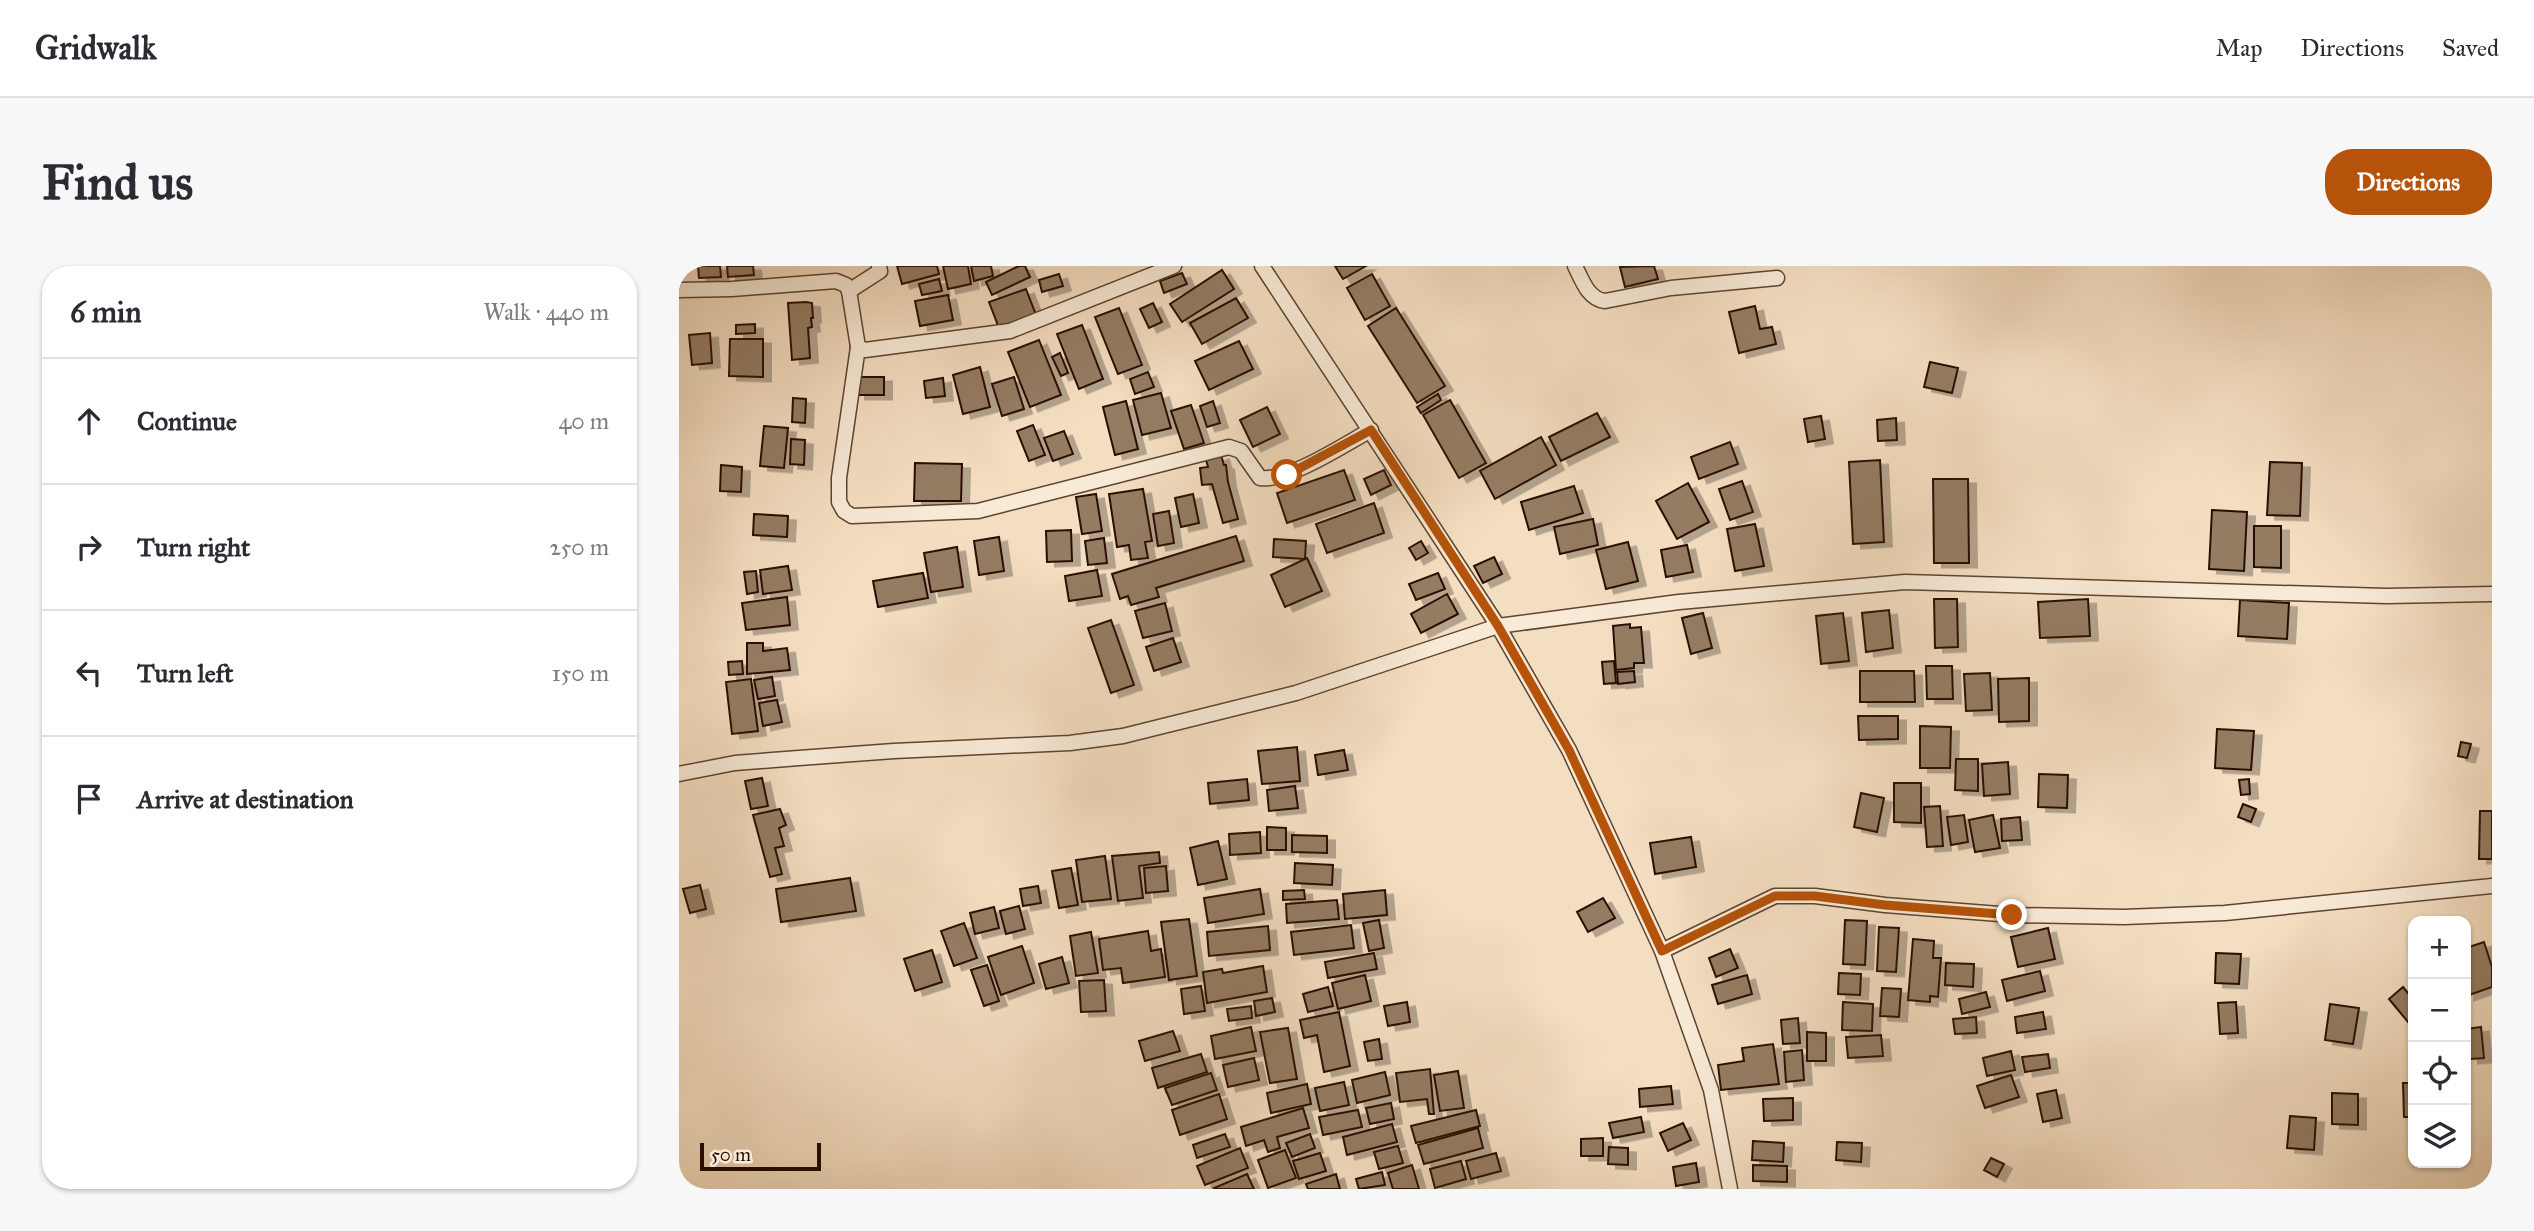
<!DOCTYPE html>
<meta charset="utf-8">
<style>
body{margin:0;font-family:"IM FELL Great Primer",serif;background:#f7f7f7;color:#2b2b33}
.controls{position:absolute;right:21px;bottom:21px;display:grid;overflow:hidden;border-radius:14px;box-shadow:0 2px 5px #0004}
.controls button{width:63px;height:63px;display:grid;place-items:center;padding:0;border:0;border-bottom:2px solid #e1e1e2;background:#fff;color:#2b2b33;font:35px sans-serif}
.scale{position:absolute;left:21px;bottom:18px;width:121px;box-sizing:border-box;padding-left:7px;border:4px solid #2b1000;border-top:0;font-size:19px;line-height:24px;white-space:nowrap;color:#2b1000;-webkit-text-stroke:5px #f8ead7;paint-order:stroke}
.stop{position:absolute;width:21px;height:21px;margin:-16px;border:5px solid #b45309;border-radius:50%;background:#fff}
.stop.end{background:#b45309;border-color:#fff;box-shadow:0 2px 7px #0008}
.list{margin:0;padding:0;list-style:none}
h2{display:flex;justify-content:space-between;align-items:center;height:91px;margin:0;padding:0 28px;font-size:30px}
h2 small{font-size:23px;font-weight:400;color:#7c7c81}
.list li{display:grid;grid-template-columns:46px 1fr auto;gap:21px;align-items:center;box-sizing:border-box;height:126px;padding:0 28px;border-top:2px solid #e1e1e2}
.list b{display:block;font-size:26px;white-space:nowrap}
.list em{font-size:23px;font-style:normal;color:#7c7c81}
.icon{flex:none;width:38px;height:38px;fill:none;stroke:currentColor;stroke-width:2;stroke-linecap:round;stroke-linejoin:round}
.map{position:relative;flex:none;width:1813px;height:923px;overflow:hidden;border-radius:28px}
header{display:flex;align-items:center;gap:42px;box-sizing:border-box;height:98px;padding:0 35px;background:#fff;border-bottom:2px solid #e1e1e2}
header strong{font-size:33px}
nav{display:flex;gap:38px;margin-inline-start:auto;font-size:24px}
.intro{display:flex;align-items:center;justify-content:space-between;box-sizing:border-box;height:168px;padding:0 42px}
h1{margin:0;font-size:49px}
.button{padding:18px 32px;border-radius:28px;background:#b45309;color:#fff;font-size:24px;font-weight:700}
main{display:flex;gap:42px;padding:0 42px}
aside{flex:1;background:#fff;border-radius:28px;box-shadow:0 2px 5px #0004}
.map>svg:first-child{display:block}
.building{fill:#947b64;stroke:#2b1000;stroke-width:2;filter:url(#shadow)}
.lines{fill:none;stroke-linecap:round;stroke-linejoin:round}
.minor-casing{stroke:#5d4430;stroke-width:17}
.minor{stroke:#f8ead7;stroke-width:14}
.route{stroke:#b45309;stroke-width:9}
</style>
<header>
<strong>Gridwalk</strong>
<nav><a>Map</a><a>Directions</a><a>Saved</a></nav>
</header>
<div class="intro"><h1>Find us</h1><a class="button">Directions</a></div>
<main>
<aside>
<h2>6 min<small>Walk · 440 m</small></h2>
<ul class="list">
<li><svg class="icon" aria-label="ahead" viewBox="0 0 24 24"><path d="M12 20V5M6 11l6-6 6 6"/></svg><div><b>Continue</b></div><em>40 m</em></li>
<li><svg class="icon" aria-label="right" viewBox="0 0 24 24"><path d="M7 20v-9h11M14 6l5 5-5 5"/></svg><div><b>Turn right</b></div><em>250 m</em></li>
<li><svg class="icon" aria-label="left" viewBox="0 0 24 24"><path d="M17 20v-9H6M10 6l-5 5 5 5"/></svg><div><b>Turn left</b></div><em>150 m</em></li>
<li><svg class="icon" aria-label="arrive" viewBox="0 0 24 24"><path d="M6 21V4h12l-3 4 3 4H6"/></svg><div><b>Arrive at destination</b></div></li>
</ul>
</aside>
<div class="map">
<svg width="1813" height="923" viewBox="0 0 1813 923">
<defs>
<filter id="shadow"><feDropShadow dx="8" dy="4.5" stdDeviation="0" flood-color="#0004"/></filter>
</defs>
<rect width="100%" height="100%" fill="#f4dec1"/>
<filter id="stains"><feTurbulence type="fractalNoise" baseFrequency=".00286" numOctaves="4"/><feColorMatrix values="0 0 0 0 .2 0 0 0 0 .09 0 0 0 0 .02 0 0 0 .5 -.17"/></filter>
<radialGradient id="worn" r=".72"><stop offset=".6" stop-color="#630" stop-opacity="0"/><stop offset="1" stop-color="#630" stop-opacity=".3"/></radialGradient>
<g class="building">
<path d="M19,0H41L42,11L20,12Z"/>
<path d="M48,0H74L75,9L49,11Z"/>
<path d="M218,0H258L260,8L223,18Z"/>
<path d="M264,0H289L292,18L269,23Z"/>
<path d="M292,0H312L314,10L295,15Z"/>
<path d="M340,0H346L351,11L313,29L307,16Z"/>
<path d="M656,0H687L664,13Z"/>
<path d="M975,0L979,13L946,21L941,1Z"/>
<path d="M543,4L555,23L503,56L491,38Z"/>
<path d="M503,7L508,18L485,27L481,15Z"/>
<path d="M380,8L384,20L363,26L360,14Z"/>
<path d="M693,8L711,40L686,54L668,22Z"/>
<path d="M260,13L263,25L243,29L240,18Z"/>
<path d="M347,23L357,49L320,62L310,36Z"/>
<path d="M269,29L274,54L241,60L236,35Z"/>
<path d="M557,32L569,52L523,78L511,57Z"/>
<path d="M127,36L133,37L134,52H132L133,61L129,62L131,92L113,94L109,37Z"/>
<path d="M474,37L483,56L470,62L461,43Z"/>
<path d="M1076,40L1081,63L1093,61L1097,78L1060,87L1050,46Z"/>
<path d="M440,42L463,99L439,108L416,51Z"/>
<path d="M717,42L766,120L738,137L689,60Z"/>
<path d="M76,58V67L57,68V59Z"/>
<path d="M403,59L424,113L400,123L378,68Z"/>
<path d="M31,67L33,97L13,99L10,69Z"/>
<path d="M51,73H84V111L50,110Z"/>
<path d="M360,74L382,129L351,141L329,86Z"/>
<path d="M560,75L574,103L530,124L516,95Z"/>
<path d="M381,87L389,107L382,110L373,91Z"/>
<path d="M1251,96L1279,102L1273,127L1245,121Z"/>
<path d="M301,101L311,141L284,148L274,109Z"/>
<path d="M469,106L475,121L456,128L451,113Z"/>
<rect x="178" y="111" width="27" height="18"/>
<path d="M335,111L345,143L323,150L313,118Z"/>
<path d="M264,112L266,130L247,132L245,115Z"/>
<path d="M482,127L492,162L463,169L454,134Z"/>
<path d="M759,128L762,134L742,147L738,141Z"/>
<path d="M114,132L127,133L126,157L113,156Z"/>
<path d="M771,134L807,197L780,212L744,149Z"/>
<path d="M447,135L459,183L436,189L424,141Z"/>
<path d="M534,135L541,157L528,161L521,140Z"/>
<path d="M512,139L525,177L505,183L492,145Z"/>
<path d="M588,141L601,168L574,181L561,154Z"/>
<path d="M918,147L931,171L882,195L870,171Z"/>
<path d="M1142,150L1146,173L1129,176L1125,153Z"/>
<path d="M1217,152L1218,174L1199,175L1198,154Z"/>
<path d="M354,159L366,189L350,195L338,165Z"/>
<path d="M85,160L109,162L105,202L81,200Z"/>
<path d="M385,165L394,188L374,195L365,172Z"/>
<path d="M862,171L877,199L816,233L801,205Z"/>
<path d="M112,173L126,174L125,199L111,198Z"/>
<path d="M1051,176L1059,198L1020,213L1012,191Z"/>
<path d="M542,189L545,199H547L549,216L559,253L544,257L533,218L523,219L521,202L529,201L527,194Z"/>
<path d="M1201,194L1205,276L1174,278L1170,196Z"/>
<path d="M1591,196L1623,197L1621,250L1588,249Z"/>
<path d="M236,197L283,198L282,235H235Z"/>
<path d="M42,199L63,201L62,226L41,225Z"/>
<path d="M665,204L676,234L608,257L598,227Z"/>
<path d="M705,204L712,219L692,229L685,213Z"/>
<path d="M1254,213H1289L1290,297H1255Z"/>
<path d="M1063,215L1074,246L1051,254L1040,223Z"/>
<path d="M1009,217L1030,256L998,273L977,235Z"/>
<path d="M895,220L904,247L850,264L842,236Z"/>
<path d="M464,223L473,275L466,276L469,292L452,294L450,279L438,281L430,228Z"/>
<path d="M417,228L423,265L403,268L397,231Z"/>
<path d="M514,228L520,257L502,261L496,232Z"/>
<path d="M695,237L705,267L648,287L637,258Z"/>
<path d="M1533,244L1568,246L1565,305L1530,303Z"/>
<path d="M490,245L495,277L479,280L474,248Z"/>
<path d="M75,248L109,250L108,271L74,269Z"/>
<path d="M914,253L919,279L881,288L875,261Z"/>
<path d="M1076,258L1085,300L1056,305L1048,263Z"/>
<path d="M1575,260H1602V302L1575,301Z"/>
<path d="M392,264L393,295L368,296L367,265Z"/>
<path d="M557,270L565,295L477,322L480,331L452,339L449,330L441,333L433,308Z"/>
<path d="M320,271L325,305L300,309L295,275Z"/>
<path d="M425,272L428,297L409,299L406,275Z"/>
<path d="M595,273L627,275L626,293L594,291Z"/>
<path d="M742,275L749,287L737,294L730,282Z"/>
<path d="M949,276L959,315L927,323L917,284Z"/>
<path d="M1008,279L1014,306L987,311L982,284Z"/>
<path d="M278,281L284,321L252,326L245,287Z"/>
<path d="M815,291L823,308L804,317L795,300Z"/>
<path d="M628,292L643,325L606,341L592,309Z"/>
<path d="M109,300L113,324L84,328L81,304Z"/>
<path d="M418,304L423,330L390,335L386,310Z"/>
<path d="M77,305L79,326L68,328L65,306Z"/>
<path d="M244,307L249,332L199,341L194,315Z"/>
<path d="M759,307L766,323L737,334L730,318Z"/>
<path d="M768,328L779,348L742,367L732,348Z"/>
<path d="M108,331L111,359L67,364L63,337Z"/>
<path d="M1255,333H1278L1279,381L1256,382Z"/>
<path d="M1409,333L1411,370L1361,372L1359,336Z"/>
<path d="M1561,334L1610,337L1608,373L1559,370Z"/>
<path d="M486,337L493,365L464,372L456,345Z"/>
<path d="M1210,344L1214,382L1187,386L1183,347Z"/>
<path d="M1024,347L1033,382L1012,388L1003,352Z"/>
<path d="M1164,347L1170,395L1142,398L1137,350Z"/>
<path d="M432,354L455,419L432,427L409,362Z"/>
<path d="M951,358V362L962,361L965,397H955V402L937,404L934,360Z"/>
<path d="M494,372L502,396L475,405L467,381Z"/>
<path d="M68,377H84V385L108,382L111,404L68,408Z"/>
<path d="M63,395L64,408L50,409L49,396Z"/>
<path d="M935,395L937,417L925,418L923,396Z"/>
<path d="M1247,400H1273L1274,433H1248Z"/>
<path d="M955,405L956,416L939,418L938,406Z"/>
<path d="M1181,405H1235L1236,436H1181Z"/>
<path d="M1311,407L1313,444L1287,445L1285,408Z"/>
<path d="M93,411L96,430L79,433L75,414Z"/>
<path d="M1350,412V455L1320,456L1319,413Z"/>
<path d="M72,413L79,465L53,468L47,416Z"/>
<path d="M98,434L103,456L84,460L80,437Z"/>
<path d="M1179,450H1219V473L1180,474Z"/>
<path d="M1241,460L1272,461L1271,502H1241Z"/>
<path d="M1538,463L1575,465L1572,504L1536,502Z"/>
<path d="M1782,476L1792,478L1788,492L1779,490Z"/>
<path d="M618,481L621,515L583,518L579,485Z"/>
<path d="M665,484L669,504L639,509L636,489Z"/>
<path d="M1277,493H1299V525L1276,524Z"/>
<path d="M1329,496L1331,528L1305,530L1303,498Z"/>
<path d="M1360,508L1389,509L1388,542L1359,541Z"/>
<path d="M83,512L89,540L72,543L66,515Z"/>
<path d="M568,513L570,534L531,538L529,517Z"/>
<path d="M1570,513L1571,528L1562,529L1560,514Z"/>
<path d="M1215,517H1242V557L1215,556Z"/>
<path d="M616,520L619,542L590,545L588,524Z"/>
<path d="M1182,527L1205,532L1198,566L1175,561Z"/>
<path d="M1564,538L1577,543L1572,556L1559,551Z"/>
<path d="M1261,540L1264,580L1248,581L1245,541Z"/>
<path d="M101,543L107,559L100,562L105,580L96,582L103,608L91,611L74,549Z"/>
<path d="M1801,545H1813V593H1800Z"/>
<path d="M1285,549L1289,576L1272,579L1268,551Z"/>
<path d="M1314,549L1321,582L1296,586L1290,554Z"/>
<path d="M1341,551L1343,574L1323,575L1322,553Z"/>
<path d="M588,561L607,562V584H588Z"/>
<path d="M581,566L582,587L551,589L550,568Z"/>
<path d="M613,569L648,570V587L613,586Z"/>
<path d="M1012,571L1017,601L976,608L971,577Z"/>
<path d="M539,575L548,613L519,619L511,582Z"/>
<path d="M480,586L481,597L460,600L464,632L439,635L433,590Z"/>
<path d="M426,590L432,633L403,636L397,594Z"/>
<path d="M616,597L654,599L653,619L615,617Z"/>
<path d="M487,600L489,625L467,627L465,602Z"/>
<path d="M392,602L399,639L380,642L373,605Z"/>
<path d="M171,612L177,645L102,656L97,623Z"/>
<path d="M21,619L27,643L11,647L4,623Z"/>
<path d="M359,620L362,637L344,640L341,623Z"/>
<path d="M581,623L585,648L529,657L525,632Z"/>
<path d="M625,624L626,633L604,634V625Z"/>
<path d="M706,624L708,649L666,653L664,628Z"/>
<path d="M924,632L936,652L909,666L898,646Z"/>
<path d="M658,634L660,653L608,657L607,638Z"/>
<path d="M340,640L346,663L327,668L321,645Z"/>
<path d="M315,641L320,662L296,668L291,647Z"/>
<path d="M510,653L518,710L490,714L482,656Z"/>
<path d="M700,654L705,682L690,685L684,657Z"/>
<path d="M1166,654L1188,655L1186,699L1164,698Z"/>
<path d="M285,657L298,692L275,700L262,665Z"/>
<path d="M672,659L675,682L615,689L612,666Z"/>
<path d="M589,660L591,684L530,690L528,666Z"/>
<path d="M1200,661L1220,662L1217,706L1198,705Z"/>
<path d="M1369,662L1376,693L1339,701L1332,671Z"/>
<path d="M469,665L472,685L482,683L486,711L444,717L442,702L424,704L420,673Z"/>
<path d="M412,666L419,707L397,710L391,670Z"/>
<path d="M1234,673L1255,675L1254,692H1262L1259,731L1251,730V736L1229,734Z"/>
<path d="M1805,676L1813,701V721L1787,730V682Z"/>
<path d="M343,680L355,717L322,729L309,691Z"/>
<path d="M1051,683L1059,702L1037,711L1030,692Z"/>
<path d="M253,684L263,716L236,725L225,693Z"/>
<path d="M695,687L698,703L649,712L646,696Z"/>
<path d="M1537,687L1562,688L1560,718L1536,717Z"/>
<path d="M383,691L390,717L367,723L360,698Z"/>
<path d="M1267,697L1295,698L1294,721L1266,719Z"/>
<path d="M308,699L320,735L305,740L292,704Z"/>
<path d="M584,700L588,726L528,737L524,706L543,703L544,707Z"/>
<path d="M1361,705L1366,725L1328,735L1323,714Z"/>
<path d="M1160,707L1182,708L1181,729L1159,728Z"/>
<path d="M686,709L692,735L659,743L653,717Z"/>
<path d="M1068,709L1073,728L1039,738L1033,719Z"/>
<path d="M425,714L427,745L402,746L400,715Z"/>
<path d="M522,720L526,745L505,748L502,723Z"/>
<path d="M649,721L654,740L629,746L624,728Z"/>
<path d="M1724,721L1734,733V762L1710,733Z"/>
<path d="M1203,722L1222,723L1220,751L1201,750Z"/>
<path d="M1307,726L1311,741L1283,748L1280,733Z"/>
<path d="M593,732L596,746L577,750L575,735Z"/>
<path d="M728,736L731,756L709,760L705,740Z"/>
<path d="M1164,736L1194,738L1193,765L1163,764Z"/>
<path d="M1557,736L1559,767L1541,768L1539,737Z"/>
<path d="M1651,738L1680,742L1674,778L1646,774Z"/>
<path d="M572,740L573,752L550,755L548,743Z"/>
<path d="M660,746L671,800L645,806L638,769L625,772L621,754Z"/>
<path d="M1364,746L1367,763L1338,767L1336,751Z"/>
<path d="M1297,751L1298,767L1276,768L1274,753Z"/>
<path d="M1119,752L1121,777L1104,778L1102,754Z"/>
<path d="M572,761L577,785L536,793L532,770Z"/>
<path d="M1802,761L1805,792L1791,793L1787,763Z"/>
<path d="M609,762L618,813L591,817L581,766Z"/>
<path d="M494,765L501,785L466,795L460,775Z"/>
<path d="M1128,766L1147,767V795H1128Z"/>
<path d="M1202,769L1204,790L1169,792L1167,771Z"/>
<path d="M700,773L703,793L689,795L685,776Z"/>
<path d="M1094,778L1100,818L1042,824L1039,799L1065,795L1063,782Z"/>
<path d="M1123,784L1125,814L1107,816L1105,786Z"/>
<path d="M1332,785L1336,804L1308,810L1304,792Z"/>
<path d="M522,788L528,806L479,822L473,802Z"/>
<path d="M1369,788L1371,802L1346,806L1343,791Z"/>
<path d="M575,792L580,814L549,821L544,799Z"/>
<path d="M751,803L755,848H750L748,833L721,836L717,807Z"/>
<path d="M779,805L785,842L761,845L755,809Z"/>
<path d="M706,806L711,829L678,837L673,814Z"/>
<path d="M532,807L538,824L493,839L486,822Z"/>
<path d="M1332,809L1340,831L1306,842L1298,820Z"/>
<path d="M665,816L670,839L641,845L636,822Z"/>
<path d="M1724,817H1734V851H1725Z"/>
<path d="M628,818L632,838L592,847L588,827Z"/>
<path d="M992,820L994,838L961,841L960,823Z"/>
<path d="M1377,824L1383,852L1364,856L1358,828Z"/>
<path d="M1653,827L1679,828V859L1653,858Z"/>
<path d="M540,828L548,853L501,869L493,844Z"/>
<path d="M1114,832V854L1085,855L1084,833Z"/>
<path d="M712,837L715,853L691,858L687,842Z"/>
<path d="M624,842L630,862L598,871L601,882L589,886L585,874L567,880L562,861Z"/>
<path d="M679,844L683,861L644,869L640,851Z"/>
<path d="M797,844L801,860L737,877L732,860Z"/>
<path d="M1611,850L1637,852L1635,884L1608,882Z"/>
<path d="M962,851L965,866L934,872L930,857Z"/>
<path d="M1004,857L1012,874L989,885L981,867Z"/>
<path d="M713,858L718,876L668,889L664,871Z"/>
<path d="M799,862L804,882L745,898L739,879Z"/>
<path d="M546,868L551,881L518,892L514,879Z"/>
<path d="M631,868L636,882L613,891L607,877Z"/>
<path d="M924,872V890H902V873Z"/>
<path d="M1074,875L1105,877L1104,896L1073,894Z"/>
<path d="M1158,876L1183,877L1182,896L1157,894Z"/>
<path d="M719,880L724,897L700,903L695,886Z"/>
<path d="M930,881L949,882V899L929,898Z"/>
<path d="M561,882L569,902L526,919L518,900Z"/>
<path d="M606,884L617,912L589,922L579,894Z"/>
<path d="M641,887L647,905L620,913L614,895Z"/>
<path d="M817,887L822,905L792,913L787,895Z"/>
<path d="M1312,892L1325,898L1318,911L1305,904Z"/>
<path d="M782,895L787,913L756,922L751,903Z"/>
<path d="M1017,897L1020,916L997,920L994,901Z"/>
<path d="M733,899L740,923H714L709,907Z"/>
<path d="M1074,899L1108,900V916L1074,915Z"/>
<path d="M703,906L706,919L680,923L677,913Z"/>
<path d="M568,908L575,923H536L535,922Z"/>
<path d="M657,908L661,923H629L627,918Z"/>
</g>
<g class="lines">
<defs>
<g id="minor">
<path d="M583,0L819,360L890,484L983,685L1032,824L1051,923"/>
<path d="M896,0C903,14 909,33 926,35L992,22L1098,12"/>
<path d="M0,24L53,23L157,15L167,19L170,25L179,81L186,84L331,65L495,0"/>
<path d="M170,25L201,5L200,0"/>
<path d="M179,81L160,212V236L165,245L173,250L299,245L550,181L562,185L581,212C609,216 666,178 692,164"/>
<path d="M0,508L56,497L120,492L215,485L391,477L444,470L617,427L819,360L1000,336L1226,316L1707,330L1813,328"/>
<path d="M983,685L1096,630H1136L1206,639L1333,649L1445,651L1546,647L1813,620"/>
</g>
</defs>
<use href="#minor" class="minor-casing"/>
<use href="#minor" class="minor"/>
</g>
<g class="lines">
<path class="route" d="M608,209L692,164L819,360L890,484L983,685L1096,630H1136L1206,639L1333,649"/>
</g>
<rect width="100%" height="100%" filter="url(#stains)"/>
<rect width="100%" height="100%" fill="url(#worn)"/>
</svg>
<div class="controls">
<button>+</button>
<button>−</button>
<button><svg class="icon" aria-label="locate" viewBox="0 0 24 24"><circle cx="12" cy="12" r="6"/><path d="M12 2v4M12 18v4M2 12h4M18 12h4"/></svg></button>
<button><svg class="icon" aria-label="layers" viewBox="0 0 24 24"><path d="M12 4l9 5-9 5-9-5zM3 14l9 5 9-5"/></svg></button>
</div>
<div class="scale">50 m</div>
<div class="stop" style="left:608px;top:209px"></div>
<div class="stop end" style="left:1333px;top:649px"></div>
</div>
</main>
